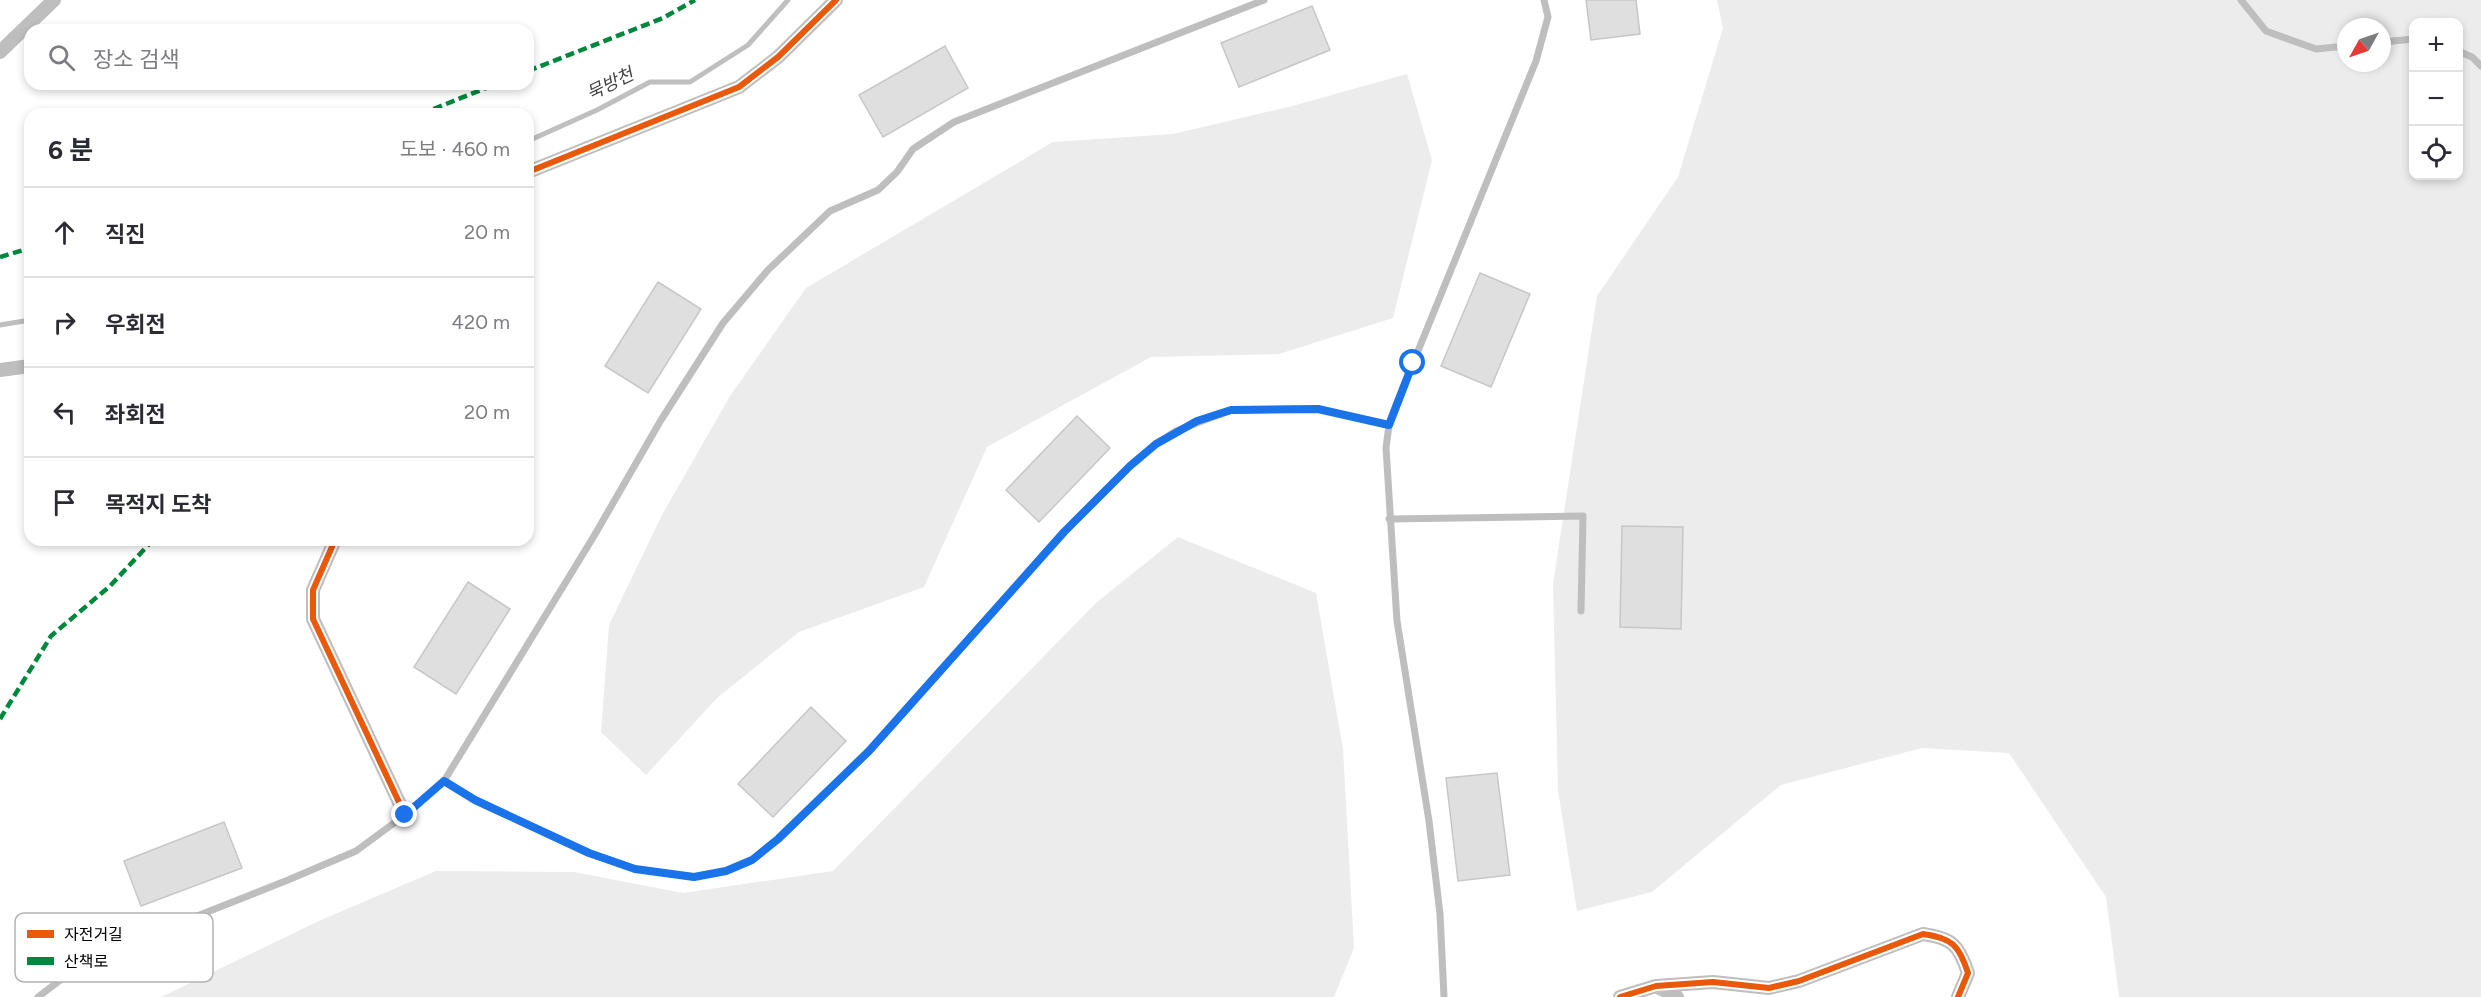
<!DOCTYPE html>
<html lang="ko">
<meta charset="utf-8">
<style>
body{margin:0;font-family:Figtree,"Noto Sans KR",sans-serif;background:#f7f7f7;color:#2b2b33}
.controls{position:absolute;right:18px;top:18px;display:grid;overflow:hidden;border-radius:12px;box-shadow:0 3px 9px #0003}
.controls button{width:54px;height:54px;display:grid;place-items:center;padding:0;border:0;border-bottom:2px solid #e1e1e2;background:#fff;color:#2b2b33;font:30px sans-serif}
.compass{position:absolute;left:2337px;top:18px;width:54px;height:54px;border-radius:50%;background:#fff;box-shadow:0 3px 9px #0003;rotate:230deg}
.stop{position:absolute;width:18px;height:18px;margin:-14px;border:4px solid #1a73e8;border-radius:50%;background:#fff}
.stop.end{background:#1a73e8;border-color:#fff;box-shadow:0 2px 6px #0008}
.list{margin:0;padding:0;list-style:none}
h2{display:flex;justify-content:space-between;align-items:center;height:78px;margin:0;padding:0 24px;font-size:26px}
h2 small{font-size:20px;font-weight:400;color:#7c7c81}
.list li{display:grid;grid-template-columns:39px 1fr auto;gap:18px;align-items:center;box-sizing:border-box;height:90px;padding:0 24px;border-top:2px solid #e1e1e2}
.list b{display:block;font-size:22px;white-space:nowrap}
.list em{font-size:20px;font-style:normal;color:#7c7c81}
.icon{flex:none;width:33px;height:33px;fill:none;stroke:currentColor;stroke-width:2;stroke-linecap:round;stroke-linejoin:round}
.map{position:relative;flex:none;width:2481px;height:997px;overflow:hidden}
.search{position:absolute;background:#fff;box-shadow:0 3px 9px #0003;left:24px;top:24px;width:510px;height:66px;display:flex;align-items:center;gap:15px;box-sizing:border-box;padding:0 21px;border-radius:18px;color:#7c7c81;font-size:22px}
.panel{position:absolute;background:#fff;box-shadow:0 3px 9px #0003;left:24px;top:108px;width:510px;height:438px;border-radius:18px}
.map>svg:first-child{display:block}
.green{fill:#ececec;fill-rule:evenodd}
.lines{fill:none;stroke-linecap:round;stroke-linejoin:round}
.stream{stroke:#bfbfbf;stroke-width:5}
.building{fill:#dfdfdf;stroke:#c7c7c7;stroke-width:1.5}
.lane{stroke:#bebebe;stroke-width:7}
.street{stroke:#bebebe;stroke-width:14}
.quiet{stroke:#00873e;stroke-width:4.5;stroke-dasharray:9 4.5;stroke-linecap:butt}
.cycleway-casing{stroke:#fff;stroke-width:10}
.cycleway{stroke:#e8590c;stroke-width:6}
.route{stroke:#1a73e8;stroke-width:8}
.labels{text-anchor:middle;stroke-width:4.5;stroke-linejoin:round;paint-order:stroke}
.water-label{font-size:18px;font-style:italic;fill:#444;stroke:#fff}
.key{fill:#fff;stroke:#b2b2b2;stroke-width:1.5}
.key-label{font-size:16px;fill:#000}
</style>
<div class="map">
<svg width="2481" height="997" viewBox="0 0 2481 997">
<rect width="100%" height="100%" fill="#fff"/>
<g class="green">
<path d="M1717,0H2481V997H2119L2106,897L2009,753L1922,748L1781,785L1652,892L1577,911L1558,790L1553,584L1597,296L1678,177L1723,28ZM2414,22H2458V176H2414ZM2346,27H2382V63H2346Z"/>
<path d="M1407,74L1432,160L1393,318L1279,354L1151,357L987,447L924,587L799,632L717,698L646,775L601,732L609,625L662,515L730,396L806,288L1053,142L1173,134L1292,106Z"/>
<path d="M1178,537L1316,593L1343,749L1354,948L1334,997H161L321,920L436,871L574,872L683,893L833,871L1096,603Z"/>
</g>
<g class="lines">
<g class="stream">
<path d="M528,141L597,110L650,82H690L748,45L788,0"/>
<path d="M0,325L30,320"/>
</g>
</g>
<g class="building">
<path d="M1586,0H1636L1640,34L1591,40Z"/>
<path d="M1312,6L1330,50L1239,87L1221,43Z"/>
<path d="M945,46L968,88L883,137L859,95Z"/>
<path d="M1480,273L1530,294L1491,387L1441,366Z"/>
<path d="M658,282L701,309L648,393L605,366Z"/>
<path d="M1077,416L1110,448L1039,522L1006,490Z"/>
<path d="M1622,526L1683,527L1681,629L1620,627Z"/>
<path d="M468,582L510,609L456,694L414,667Z"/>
<path d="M811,707L846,741L773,817L738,784Z"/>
<path d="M1497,773L1510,875L1458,881L1446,778Z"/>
<path d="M224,822L242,868L141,906L124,861Z"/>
</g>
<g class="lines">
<g class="lane">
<path d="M1264,0L954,122L913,149L897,172L878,190L830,211L768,270L723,323L661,420L594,536L444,781L475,800L589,853L635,869L694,877L726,871L752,860L779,839L869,751L1064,532L1130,466L1156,444L1176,431L1231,410L1318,409L1389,425"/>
<path d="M2241,0L2266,31L2316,49L2346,46"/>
<path d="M2382,42L2414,39"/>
<path d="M2458,51L2472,57L2481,66"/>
<path d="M1389,519L1583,516L1581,611"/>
<path d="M38,997L88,959L288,880L356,851L405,815L444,781"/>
<path d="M1444,997L1440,914L1429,821L1397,621L1386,448L1389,425L1396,405L1536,61L1548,17L1544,0"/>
</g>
<g class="street">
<path d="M0,52L54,0"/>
<path d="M528,172L739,87L778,57L836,0"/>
<path d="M0,370L30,366"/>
<path d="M335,540L313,590V619L405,815"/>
<path d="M1658,987L1677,997"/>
<path d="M1620,997L1656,986L1713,982L1769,988L1799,981L1923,934C1952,938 1959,945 1968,973L1958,997"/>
</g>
<g class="quiet">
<path d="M528,71L663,18L695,0"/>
<path d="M421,114L496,84"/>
<path d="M0,257L30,248"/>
<path d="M0,719L51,636L110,586L153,540"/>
</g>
<defs>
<g id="cycleway">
<path d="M528,172L739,87L778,57L836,0"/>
<path d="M335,540L313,590V619L405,815"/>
<path d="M1620,997L1656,986L1713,982L1769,988L1799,981L1923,934C1952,938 1959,945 1968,973L1958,997"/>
</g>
</defs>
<use href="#cycleway" class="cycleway-casing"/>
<use href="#cycleway" class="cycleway"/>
</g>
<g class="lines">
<path class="route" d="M405,815L444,781L475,800L589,853L635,869L694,877L726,871L752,860L778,839L869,751L1064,532L1130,466L1156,444L1197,421L1231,410L1318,409L1389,425L1413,363"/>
</g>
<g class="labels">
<g class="water-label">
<text transform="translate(610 84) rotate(-26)" y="6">묵방천</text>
</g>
</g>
<rect x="15" y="913" width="198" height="69" rx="9" class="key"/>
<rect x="27" y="930" width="27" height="8" fill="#e8590c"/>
<rect x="27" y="957" width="27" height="8" fill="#00873e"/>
<g class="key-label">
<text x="64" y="940">자전거길</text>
<text x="64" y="967">산책로</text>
</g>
</svg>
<div class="controls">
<button>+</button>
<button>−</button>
<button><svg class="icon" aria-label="locate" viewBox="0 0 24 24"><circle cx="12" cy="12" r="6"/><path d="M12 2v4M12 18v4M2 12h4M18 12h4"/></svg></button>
</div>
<svg class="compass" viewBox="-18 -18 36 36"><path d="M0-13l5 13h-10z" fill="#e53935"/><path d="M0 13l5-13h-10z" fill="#7c7c81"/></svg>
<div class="stop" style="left:1413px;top:363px"></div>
<div class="stop end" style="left:405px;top:815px"></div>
<div class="search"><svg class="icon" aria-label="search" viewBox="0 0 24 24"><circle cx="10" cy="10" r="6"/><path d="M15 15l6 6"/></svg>장소 검색</div>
<section class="panel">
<h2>6 분<small>도보 · 460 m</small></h2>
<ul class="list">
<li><svg class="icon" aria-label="ahead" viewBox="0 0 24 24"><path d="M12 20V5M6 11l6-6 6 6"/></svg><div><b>직진</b></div><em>20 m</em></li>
<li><svg class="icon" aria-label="right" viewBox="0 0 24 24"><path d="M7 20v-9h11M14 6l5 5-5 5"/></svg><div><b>우회전</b></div><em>420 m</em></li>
<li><svg class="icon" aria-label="left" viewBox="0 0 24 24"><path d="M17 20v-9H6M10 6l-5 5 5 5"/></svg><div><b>좌회전</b></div><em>20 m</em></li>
<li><svg class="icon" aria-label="arrive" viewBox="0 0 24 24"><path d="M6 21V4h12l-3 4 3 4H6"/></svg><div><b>목적지 도착</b></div></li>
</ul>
</section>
</div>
